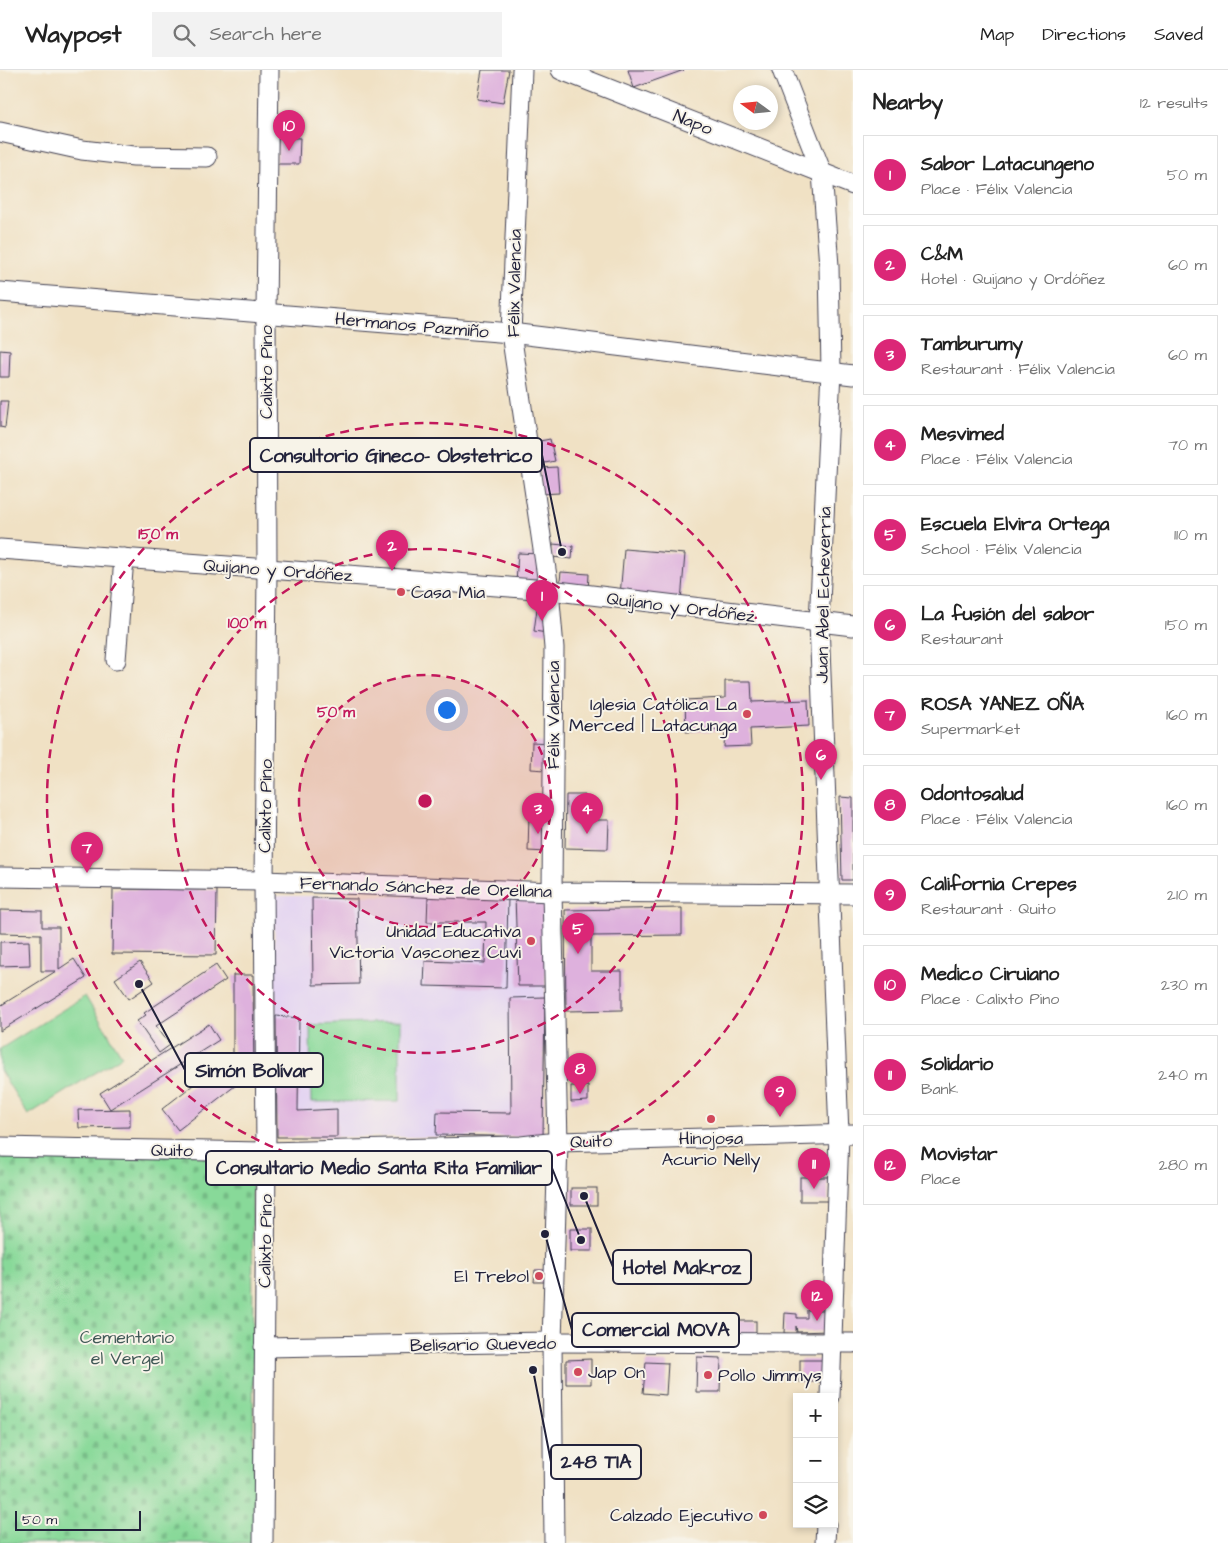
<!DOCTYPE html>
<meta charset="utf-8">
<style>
body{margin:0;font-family:"Architects Daughter",sans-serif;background:#f2f2f2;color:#222}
.controls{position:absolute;right:15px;bottom:15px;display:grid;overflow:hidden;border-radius:0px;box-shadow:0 2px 8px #0003}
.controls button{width:45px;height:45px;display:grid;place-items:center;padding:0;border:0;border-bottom:1px solid #e0e0e0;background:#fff;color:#222;font:25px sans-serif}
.compass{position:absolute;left:733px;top:15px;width:45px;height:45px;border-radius:50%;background:#fff;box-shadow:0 2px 8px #0003;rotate:285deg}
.scale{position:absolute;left:15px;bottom:12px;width:126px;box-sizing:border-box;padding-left:5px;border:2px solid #22223b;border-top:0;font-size:14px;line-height:18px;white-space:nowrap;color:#22223b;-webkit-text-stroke:4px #f7f3e8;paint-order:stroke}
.you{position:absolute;left:446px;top:639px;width:18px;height:18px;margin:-12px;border:4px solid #fff;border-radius:50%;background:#1a73e8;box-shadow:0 0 0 8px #1a73e833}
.badge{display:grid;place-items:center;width:32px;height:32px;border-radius:50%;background:#db2777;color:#fff;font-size:16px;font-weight:700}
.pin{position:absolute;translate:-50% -41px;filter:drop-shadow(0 1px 2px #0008)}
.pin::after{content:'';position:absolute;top:26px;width:18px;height:15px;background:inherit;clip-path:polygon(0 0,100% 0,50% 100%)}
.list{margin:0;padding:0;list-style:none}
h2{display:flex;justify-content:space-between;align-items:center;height:65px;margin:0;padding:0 20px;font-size:21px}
h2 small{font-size:16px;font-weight:400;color:#767676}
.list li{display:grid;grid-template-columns:32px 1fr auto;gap:15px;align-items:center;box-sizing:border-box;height:80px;margin:0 10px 10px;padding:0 10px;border:1px solid #e0e0e0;border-radius:0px}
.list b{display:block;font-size:19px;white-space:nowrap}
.list p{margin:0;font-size:16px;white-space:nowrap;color:#767676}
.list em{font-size:16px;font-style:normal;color:#767676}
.icon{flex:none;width:28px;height:28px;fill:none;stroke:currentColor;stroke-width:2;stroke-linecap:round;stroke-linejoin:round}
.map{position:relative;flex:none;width:853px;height:1473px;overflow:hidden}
header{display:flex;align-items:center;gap:30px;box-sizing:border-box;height:70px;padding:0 25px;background:#fff;border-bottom:1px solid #e0e0e0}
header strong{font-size:24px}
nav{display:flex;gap:28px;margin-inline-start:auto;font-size:18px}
.search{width:350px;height:45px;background:#f2f2f2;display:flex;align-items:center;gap:12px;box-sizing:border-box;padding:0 18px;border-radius:0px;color:#767676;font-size:19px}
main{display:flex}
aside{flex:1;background:#fff}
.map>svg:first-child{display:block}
.built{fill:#e3d3f2}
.cemetery{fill:url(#cemetery-stones);stroke:#557e6a}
.park{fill:#88d999;stroke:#557e6a}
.building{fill:#deb1dd}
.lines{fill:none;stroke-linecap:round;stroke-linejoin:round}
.street-casing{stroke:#413f50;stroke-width:21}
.street{stroke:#fff;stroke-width:19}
.ring{fill:none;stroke:#c2185b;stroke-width:2.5;stroke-dasharray:9 6}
.poi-dot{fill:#d1495b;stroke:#f7f3e8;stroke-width:2}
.labels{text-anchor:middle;stroke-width:4;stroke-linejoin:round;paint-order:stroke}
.street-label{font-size:18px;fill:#22223b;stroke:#f7f3e8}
.poi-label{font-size:18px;fill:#22223b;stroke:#f7f3e8;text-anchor:end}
.park-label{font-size:18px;fill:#415957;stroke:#f7f3e8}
.centre{fill:#c2185b;stroke:#f7f3e8;stroke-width:2.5}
.ring-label{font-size:15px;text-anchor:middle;font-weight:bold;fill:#c2185b;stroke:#f7f3e8;stroke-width:4;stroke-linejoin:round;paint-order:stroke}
.leader{fill:none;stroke:#22223b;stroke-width:2}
.callout-dot{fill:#22223b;stroke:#f7f3e8;stroke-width:2}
.callout{fill:#f7f3e8;stroke:#22223b;stroke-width:2}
.callout-label{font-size:19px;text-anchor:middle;font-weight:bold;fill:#22223b}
</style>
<header>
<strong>Waypost</strong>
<div class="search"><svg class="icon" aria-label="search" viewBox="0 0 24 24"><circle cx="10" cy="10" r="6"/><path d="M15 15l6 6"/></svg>Search here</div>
<nav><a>Map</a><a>Directions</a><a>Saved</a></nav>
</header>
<main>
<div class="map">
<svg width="853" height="1473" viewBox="0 0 853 1473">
<defs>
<pattern id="cemetery-stones" width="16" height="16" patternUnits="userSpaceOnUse" patternTransform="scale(1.25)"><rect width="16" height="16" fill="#88d999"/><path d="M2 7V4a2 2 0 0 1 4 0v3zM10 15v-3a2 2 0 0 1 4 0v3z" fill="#75ba85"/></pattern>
</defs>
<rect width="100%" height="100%" fill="#f7f3e8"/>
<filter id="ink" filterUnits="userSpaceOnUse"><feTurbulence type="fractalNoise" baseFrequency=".02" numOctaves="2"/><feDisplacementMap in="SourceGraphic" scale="10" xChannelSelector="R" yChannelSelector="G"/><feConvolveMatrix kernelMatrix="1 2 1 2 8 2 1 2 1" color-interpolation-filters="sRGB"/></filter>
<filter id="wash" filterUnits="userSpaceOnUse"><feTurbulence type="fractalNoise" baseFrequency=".0096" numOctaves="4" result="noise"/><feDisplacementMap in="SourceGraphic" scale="20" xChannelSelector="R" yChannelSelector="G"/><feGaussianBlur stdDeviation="1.12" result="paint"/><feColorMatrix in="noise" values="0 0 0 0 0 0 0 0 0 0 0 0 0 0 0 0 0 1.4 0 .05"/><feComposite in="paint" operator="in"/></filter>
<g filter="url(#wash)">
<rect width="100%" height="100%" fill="#f0e1c4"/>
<path class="built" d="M274,826H547L543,1067H277Z"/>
<path class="cemetery" d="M252,1078L254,1473H0V1082Z"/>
<g class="park">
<path d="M85,926L122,986L28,1045L0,1000V979Z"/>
<path d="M400,952V1031L311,1032L310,955Z"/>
</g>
<g id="blocks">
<g class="building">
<path d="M482,0H509L503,33L477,29Z"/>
<path d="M628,0H684L634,18Z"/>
<path d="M278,67L300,68L299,94H277Z"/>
<path d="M0,280L10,281L9,307H0Z"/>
<path d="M0,331H8L5,358L0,357Z"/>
<path d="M550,369L555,391L540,394L535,372Z"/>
<path d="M557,397L559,423L541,424L540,398Z"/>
<path d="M553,474L573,476L572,489L552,487Z"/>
<path d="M624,479L685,484L681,531L620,526Z"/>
<path d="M518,483L540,484L538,515L516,513Z"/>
<path d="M561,502L589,504L588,522L559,520Z"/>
<path d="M537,539L549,540L547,563L534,561Z"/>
<path d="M725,611H751L752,632L808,630L809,656L750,659L751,676L724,677L725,660L686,662L685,630L725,628Z"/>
<path d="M532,672L548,673L546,700L531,699Z"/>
<path d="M566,725H585L584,750H609L608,779L565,778Z"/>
<path d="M840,727L853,728V810H842Z"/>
<path d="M529,745L548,746L547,782L528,781Z"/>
<path d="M113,819L217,820L216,885L112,884Z"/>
<path d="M428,826H508L506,918L424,916L425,891L485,893L486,852H427Z"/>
<path d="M515,826H547L545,916H518Z"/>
<path d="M312,828L357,829L359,914L313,915Z"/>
<path d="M682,838V865L591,866V901H622V940L566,941L565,840Z"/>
<path d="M0,840L42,841V857H59V899L74,889L86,908L0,961V936L56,901H41V864L0,863Z"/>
<path d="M29,871L30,895L0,896V872Z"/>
<path d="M140,892L154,912L129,929L115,909Z"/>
<path d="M216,895L226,910L156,956L170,975L159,983L137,951L146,945L144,943Z"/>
<path d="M233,905H253L254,1010H239L240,1012L178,1060L162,1039L224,991L233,1002Z"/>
<path d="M545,927L543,1067L436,1065L437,1042L511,1043L510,928Z"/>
<path d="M276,946L299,948L298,1041L337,1039V1067H277Z"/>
<path d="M209,954L219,970L110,1039L100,1023Z"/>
<path d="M571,1016H588V1031L571,1032Z"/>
<path d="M130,1039V1057L79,1058L78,1040Z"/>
<rect x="800" y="1107" width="28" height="24"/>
<rect x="571" y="1118" width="26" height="17"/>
<rect x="570" y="1159" width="22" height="22"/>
<path d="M535,1200H545L544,1212H534Z"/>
<path d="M807,1240H828V1261L797,1262L796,1256V1264L784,1263L785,1243L797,1244V1248H807Z"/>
<rect x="736" y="1251" width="20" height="14"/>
<path d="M697,1287L721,1288L720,1322H696Z"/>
<path d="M591,1289V1314H566V1290Z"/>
<rect x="800" y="1290" width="23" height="22"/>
<path d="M646,1292L668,1293L666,1325L643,1323Z"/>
</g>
</g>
</g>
<g filter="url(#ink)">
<use href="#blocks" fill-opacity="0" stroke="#413f50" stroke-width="1"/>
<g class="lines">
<defs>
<g id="street">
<path d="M522,0L511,263L549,520L554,578L552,822L558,1072L552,1272L554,1473"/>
<path d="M561,0L853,115"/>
<path d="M782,0L822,103L829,196L831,301L819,553L839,1064L830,1327"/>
<path d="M0,62L82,80L134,86L207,87"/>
<path d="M0,222L511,263L853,305"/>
<path d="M0,479L549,520L853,556"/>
<path d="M116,590L124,488"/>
<path d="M0,807L264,811L552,822L853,824"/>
<path d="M0,1077L266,1082L521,1076L558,1072L853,1064"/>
<path d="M264,1277L552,1272L853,1273"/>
<path d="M263,1473L266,1082L264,811L267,500L266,243L269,0"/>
<path d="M825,1473L826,1454"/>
</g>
</defs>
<use href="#street" class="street-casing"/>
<use href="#street" class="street"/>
</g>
</g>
<circle cx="425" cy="731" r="126" fill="#c2185b" fill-opacity=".12"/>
<g class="ring">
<circle cx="425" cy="731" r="126"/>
<circle cx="425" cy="731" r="252"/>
<circle cx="425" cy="731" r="378"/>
</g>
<g class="poi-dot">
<circle cx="401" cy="522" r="5"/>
<circle cx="747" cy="644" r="5"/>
<circle cx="531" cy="871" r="5"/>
<circle cx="711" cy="1049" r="5"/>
<circle cx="539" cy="1206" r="5"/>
<circle cx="578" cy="1302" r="5"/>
<circle cx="708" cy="1305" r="5"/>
<circle cx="763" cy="1445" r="5"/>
</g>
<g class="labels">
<g class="street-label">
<text transform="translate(693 52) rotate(22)" y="6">Napo</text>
<text transform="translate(514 213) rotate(-89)" y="6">Félix Valencia</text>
<text transform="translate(412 255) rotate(5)" y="6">Hermanos Pazmiño</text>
<text transform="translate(266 302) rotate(-90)" y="6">Calixto Pino</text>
<text transform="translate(278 500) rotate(4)" y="6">Quijano y Ordóñez</text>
<text transform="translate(823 525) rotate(-89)" y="6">Juan Abel Echeverría</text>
<text transform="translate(681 537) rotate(7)" y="6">Quijano y Ordóñez</text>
<text transform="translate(553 645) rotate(-90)" y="6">Félix Valencia</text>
<text transform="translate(265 736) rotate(-89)" y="6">Calixto Pino</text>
<text transform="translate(426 817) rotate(2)" y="6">Fernando Sánchez de Orellana</text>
<text transform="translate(591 1071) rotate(-2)" y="6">Quito</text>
<text transform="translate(172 1080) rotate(1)" y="6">Quito</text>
<text transform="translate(265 1171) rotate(-89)" y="6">Calixto Pino</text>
<text transform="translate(483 1274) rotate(-1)" y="6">Belisario Quevedo</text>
</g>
<g class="poi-label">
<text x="411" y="528" text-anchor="start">Casa Mia</text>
<text x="737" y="640">Iglesia Católica La<tspan x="737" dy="21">Merced | Latacunga</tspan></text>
<text x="521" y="867">Unidad Educativa<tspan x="521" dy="21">Victoria Vasconez Cuvi</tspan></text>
<text x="711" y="1074" text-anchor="middle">Hinojosa<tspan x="711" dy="21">Acurio Nelly</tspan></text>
<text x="529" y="1212">El Trebol</text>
<text x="588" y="1308" text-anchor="start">Jap On</text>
<text x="718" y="1311" text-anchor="start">Pollo Jimmys</text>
<text x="753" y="1451">Calzado Ejecutivo</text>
</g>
<g class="park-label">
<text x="127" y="1273">Cementario<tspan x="127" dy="21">el Vergel</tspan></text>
</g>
</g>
<circle cx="425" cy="731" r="8" class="centre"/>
<g class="ring-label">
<text x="158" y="469">150 m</text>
<text x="247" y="558">100 m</text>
<text x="336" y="647">50 m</text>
</g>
<path class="leader" d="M562 482L542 385M139 914L185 1000M581 1170L552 1098M584 1126L613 1197M545 1164L572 1260M533 1300L551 1392"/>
<g class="callout-dot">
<circle cx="562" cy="482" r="5"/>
<circle cx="139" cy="914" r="5"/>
<circle cx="581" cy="1170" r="5"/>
<circle cx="584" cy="1126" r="5"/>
<circle cx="545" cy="1164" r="5"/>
<circle cx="533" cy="1300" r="5"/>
</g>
<g class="callout">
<rect x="250" y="368" width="292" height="34" rx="5"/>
<rect x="185" y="983" width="138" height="34" rx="5"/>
<rect x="206" y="1081" width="346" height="34" rx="5"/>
<rect x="613" y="1180" width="138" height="34" rx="5"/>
<rect x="572" y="1243" width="167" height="34" rx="5"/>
<rect x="551" y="1375" width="90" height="34" rx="5"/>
</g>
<g class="callout-label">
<text x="396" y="392">Consultorio Gineco- Obstetrico</text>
<text x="254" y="1007">Simón Bolívar</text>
<text x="379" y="1104">Consultario Medio Santa Rita Familiar</text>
<text x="682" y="1204">Hotel Makroz</text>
<text x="656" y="1266">Comercial MOVA</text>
<text x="596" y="1398">248 TIA</text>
</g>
</svg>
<div class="controls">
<button>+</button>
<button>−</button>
<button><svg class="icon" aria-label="layers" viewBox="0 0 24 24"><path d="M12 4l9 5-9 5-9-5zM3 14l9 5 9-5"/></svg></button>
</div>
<svg class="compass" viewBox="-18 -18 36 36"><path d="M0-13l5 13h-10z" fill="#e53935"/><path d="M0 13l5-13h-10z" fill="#767676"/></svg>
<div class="scale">50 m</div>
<div class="you"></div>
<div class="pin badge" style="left:542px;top:551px">1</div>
<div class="pin badge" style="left:392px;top:501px">2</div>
<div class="pin badge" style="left:538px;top:764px">3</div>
<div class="pin badge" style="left:587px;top:764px">4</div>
<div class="pin badge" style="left:578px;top:884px">5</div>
<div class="pin badge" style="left:821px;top:710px">6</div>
<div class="pin badge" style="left:87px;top:803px">7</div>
<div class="pin badge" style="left:580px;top:1024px">8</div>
<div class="pin badge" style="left:780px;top:1047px">9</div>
<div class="pin badge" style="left:289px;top:81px">10</div>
<div class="pin badge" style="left:814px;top:1119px">11</div>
<div class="pin badge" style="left:817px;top:1251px">12</div>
</div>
<aside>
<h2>Nearby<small>12 results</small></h2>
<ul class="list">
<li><span class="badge">1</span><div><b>Sabor Latacungeno</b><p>Place · Félix Valencia</p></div><em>50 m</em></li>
<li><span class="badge">2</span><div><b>C&amp;M</b><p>Hotel · Quijano y Ordóñez</p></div><em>60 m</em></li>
<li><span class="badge">3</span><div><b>Tamburumy</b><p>Restaurant · Félix Valencia</p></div><em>60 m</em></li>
<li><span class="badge">4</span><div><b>Mesvimed</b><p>Place · Félix Valencia</p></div><em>70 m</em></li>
<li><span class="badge">5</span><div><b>Escuela Elvira Ortega</b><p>School · Félix Valencia</p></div><em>110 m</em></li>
<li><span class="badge">6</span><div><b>La fusión del sabor</b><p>Restaurant</p></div><em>150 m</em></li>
<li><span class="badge">7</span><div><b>ROSA YANEZ OÑA</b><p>Supermarket</p></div><em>160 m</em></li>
<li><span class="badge">8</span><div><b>Odontosalud</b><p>Place · Félix Valencia</p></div><em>160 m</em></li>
<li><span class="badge">9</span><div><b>California Crepes</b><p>Restaurant · Quito</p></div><em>210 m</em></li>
<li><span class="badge">10</span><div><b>Medico Ciruiano</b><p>Place · Calixto Pino</p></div><em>230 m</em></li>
<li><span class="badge">11</span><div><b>Solidario</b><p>Bank</p></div><em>240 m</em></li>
<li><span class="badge">12</span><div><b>Movistar</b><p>Place</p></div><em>280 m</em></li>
</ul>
</aside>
</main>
